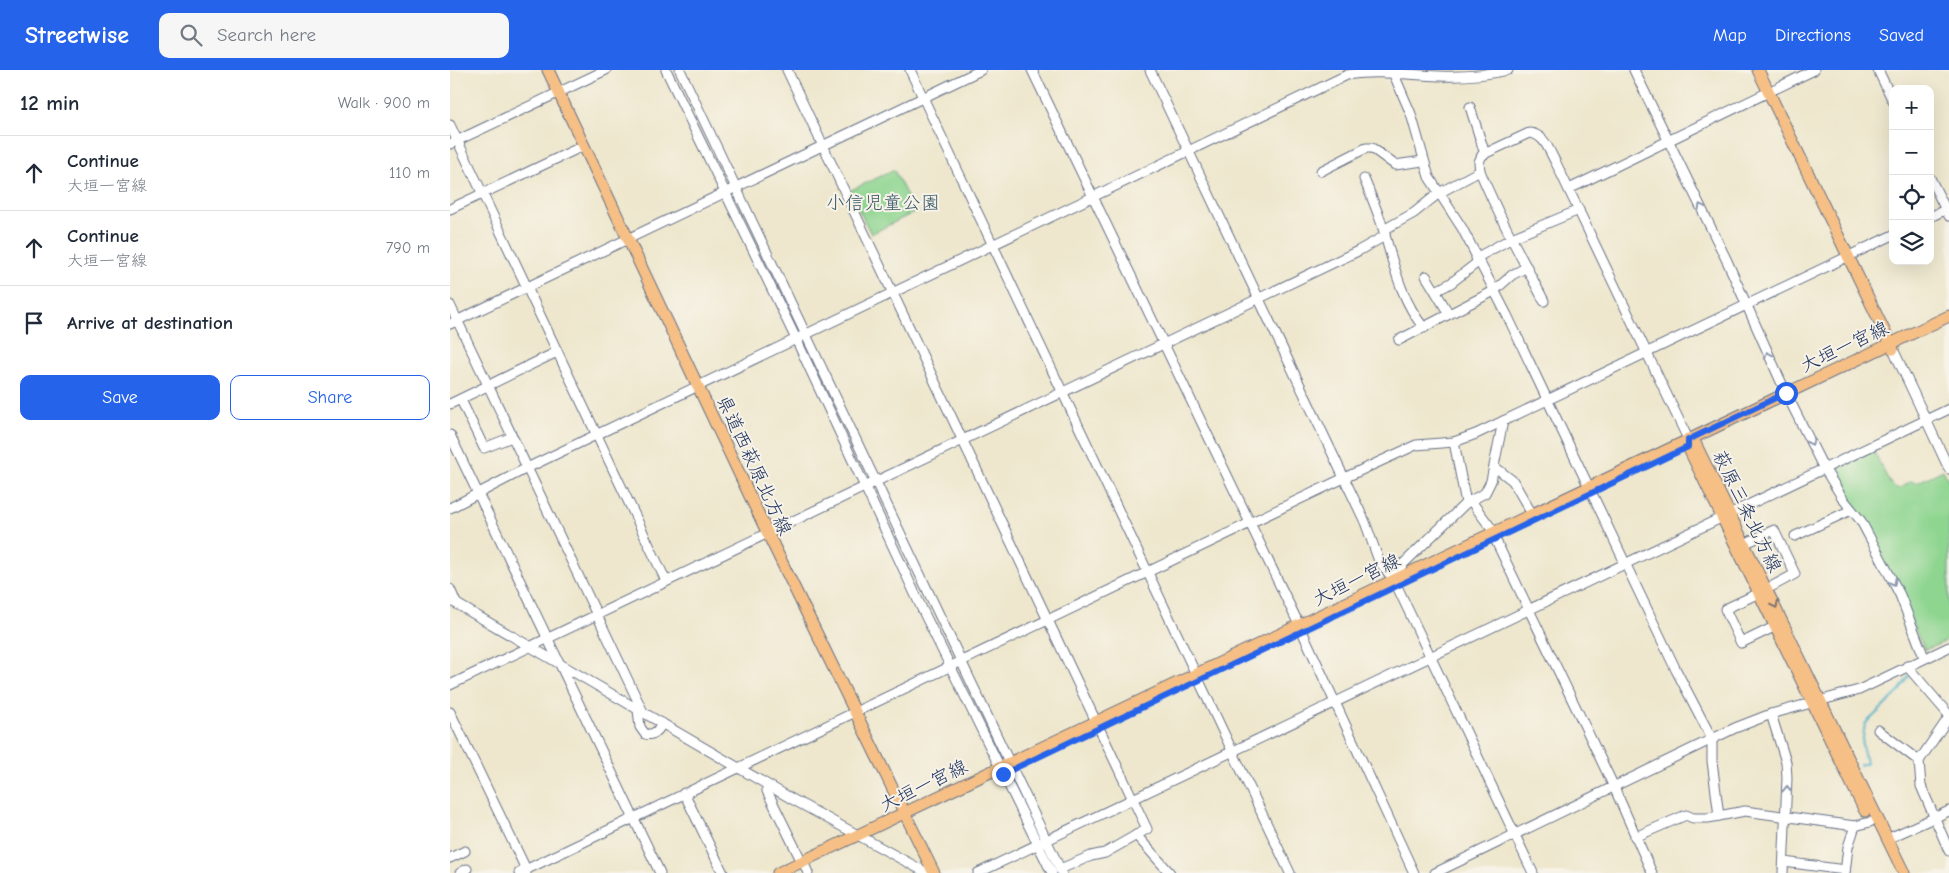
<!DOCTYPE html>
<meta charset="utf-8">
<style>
body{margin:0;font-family:"Comic Neue","Klee One",sans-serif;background:#f6f6f7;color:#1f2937}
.controls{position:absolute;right:15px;top:15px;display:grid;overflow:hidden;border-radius:10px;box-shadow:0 5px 20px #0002}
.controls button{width:45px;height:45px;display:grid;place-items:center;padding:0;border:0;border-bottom:1px solid #e0e1e3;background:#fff;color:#1f2937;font:25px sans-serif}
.stop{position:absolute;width:15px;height:15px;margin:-11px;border:4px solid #2563eb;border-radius:50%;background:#fff}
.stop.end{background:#2563eb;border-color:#fff;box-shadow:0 1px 5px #0008}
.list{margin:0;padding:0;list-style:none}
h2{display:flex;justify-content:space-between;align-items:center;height:65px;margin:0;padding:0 20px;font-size:21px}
h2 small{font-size:16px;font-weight:400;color:#747a83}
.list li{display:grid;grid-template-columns:32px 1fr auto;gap:15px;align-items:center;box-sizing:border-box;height:75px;padding:0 20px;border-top:1px solid #e0e1e3}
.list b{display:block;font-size:19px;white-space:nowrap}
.list p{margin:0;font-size:16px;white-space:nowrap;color:#747a83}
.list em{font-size:16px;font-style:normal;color:#747a83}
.actions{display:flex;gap:10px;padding:15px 20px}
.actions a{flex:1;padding:11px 0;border:1px solid #2563eb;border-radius:10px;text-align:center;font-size:18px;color:#2563eb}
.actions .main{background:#2563eb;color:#fff}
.icon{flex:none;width:28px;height:28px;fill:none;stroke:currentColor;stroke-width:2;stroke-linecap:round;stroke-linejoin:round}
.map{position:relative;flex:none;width:1499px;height:803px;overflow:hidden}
header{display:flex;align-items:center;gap:30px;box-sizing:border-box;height:70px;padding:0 25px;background:#2563eb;color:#fff}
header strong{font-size:24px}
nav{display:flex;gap:28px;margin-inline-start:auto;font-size:18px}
.search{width:350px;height:45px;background:#f6f6f7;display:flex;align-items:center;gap:12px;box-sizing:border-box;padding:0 18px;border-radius:10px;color:#747a83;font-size:19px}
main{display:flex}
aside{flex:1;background:#fff}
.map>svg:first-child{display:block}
.green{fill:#8ed590;stroke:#548277}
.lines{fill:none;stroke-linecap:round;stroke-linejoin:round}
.stream{stroke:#4db2cc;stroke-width:2}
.minor-casing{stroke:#656f85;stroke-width:11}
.major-casing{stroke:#656f85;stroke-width:13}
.minor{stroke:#fff;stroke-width:9}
.major{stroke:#f5bf86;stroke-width:11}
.oneway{stroke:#8d97ae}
.oneway2{stroke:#7d7070}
.route{stroke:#2563eb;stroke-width:6}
.labels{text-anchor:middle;stroke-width:4;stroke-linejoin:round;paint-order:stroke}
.park-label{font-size:19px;fill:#38586a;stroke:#f7f3e8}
.street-label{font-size:19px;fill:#1b2f5e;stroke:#f7f3e8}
</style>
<header>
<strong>Streetwise</strong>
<div class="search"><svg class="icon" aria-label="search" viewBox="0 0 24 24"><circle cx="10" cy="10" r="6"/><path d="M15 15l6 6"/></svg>Search here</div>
<nav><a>Map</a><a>Directions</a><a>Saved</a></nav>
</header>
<main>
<aside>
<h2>12 min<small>Walk · 900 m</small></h2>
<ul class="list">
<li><svg class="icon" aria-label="ahead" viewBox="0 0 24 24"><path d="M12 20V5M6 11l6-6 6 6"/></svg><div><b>Continue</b><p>大垣一宮線</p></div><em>110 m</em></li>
<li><svg class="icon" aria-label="ahead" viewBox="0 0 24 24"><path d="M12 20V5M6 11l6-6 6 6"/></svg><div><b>Continue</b><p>大垣一宮線</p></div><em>790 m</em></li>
<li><svg class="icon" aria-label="arrive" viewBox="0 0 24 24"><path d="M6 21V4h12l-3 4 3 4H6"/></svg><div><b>Arrive at destination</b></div></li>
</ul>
<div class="actions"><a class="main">Save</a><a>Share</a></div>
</aside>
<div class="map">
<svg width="1499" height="803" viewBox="0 0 1499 803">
<rect width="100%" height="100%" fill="#f7f3e8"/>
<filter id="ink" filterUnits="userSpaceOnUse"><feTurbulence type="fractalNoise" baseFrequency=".02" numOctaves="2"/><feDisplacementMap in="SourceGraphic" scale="10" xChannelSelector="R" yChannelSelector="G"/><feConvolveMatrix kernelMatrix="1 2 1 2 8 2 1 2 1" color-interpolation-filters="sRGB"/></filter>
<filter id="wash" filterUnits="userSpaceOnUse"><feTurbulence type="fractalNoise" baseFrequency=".0096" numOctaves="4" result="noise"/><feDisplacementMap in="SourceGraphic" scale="20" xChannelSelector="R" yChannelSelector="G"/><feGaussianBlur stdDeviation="1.12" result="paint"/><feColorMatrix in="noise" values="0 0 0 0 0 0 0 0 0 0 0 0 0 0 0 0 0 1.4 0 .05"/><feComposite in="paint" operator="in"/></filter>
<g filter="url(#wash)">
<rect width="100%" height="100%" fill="#eee7cd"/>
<g class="green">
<path d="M444,100L465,142L421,164L399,121Z"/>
<path d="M1423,380L1440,413L1448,419L1461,411L1466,413L1493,400L1499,411V570L1475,580L1407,443L1379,399Z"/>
</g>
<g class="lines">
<path class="stream" d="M1410,695L1416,693L1412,675L1415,654L1448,623L1459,606"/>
</g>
</g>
<g filter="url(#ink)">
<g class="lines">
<defs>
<g id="minor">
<path d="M216,0L346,269L473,541L602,803"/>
<path d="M230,0L612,803"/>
<path d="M337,0L697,759L655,783L641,786L610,799"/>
<path d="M460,0L840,803"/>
<path d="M582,0L852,561L964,803"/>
<path d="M700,0L915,452L929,491L944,510L950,497L1016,433L1035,423L1041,411L1053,351"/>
<path d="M942,0L961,44L979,107L1012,158L1057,245L1226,600L1262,669V691L1269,746"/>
<path d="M1184,0L1277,191L1336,323L1371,393L1393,429L1411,451L1427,481L1450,525L1474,587"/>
<path d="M1428,0L1443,31"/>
<path d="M1020,37L1035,84"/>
<path d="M0,55L216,511"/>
<path d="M0,74L156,0"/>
<path d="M871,101L916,78H922L945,95L973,91"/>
<path d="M1480,108L1499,146"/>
<path d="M914,109C920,123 926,138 931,152C943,190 949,227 974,258"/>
<path d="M1119,119L1364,0"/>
<path d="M0,139L133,76"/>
<path d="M1480,147L1499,138"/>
<path d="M1026,188L1064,167L1129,140"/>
<path d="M976,206L999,244"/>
<path d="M986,221L1001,213L1028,192"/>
<path d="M1094,231C1072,188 1048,146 1030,101L1029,92L1032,85L1079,63C1095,64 1099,81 1106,93L1238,369"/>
<path d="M0,235L193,642"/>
<path d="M0,254L531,0"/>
<path d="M949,270L1044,221L1062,205L1077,197"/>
<path d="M1443,279L1499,399"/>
<path d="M11,330L34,378L62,367"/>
<path d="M0,334L107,282"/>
<path d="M0,365L210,803"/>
<path d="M1004,372L1016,433"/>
<path d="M1045,397L1063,411L1082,444"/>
<path d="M1021,431L1044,462L1045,469L1164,717L1202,803"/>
<path d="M0,438L77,398L897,5C926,0 960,5 989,6C1011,7 1036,5 1058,0"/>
<path d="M1345,466L1401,440"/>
<path d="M1294,474L1324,460L1345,504L1317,519"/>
<path d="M944,510L1083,803"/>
<path d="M0,519L6,533"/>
<path d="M1307,524L1275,539L1291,573L1324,557"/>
<path d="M0,530L342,729L477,803"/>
<path d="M1457,596L1499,645"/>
<path d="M0,615L908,181L933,167L937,158L964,143L989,123L1030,101"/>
<path d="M188,640L190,657L195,664C204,666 209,660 212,653"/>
<path d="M0,642L74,795L76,803"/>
<path d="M1321,644L1336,692L1337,708L1333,803"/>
<path d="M1499,647L1469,691L1471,716L1499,781"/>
<path d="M1428,660L1469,691"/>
<path d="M317,715V721L352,792"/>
<path d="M234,723L273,803"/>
<path d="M686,765L720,803"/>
<path d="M1185,767L1236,745L1243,748H1258L1295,741L1405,756L1420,752"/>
<path d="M1437,769L1499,741"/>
<path d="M0,788L15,781"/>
<path d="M1334,792L1395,800"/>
<path d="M355,796L358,803"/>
<path d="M10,803L17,799"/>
<path d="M69,803L894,408L966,375L1004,372L1026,364L1443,165"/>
<path d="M528,803L1499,339"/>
<path d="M985,803L1285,658L1321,644L1409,620L1499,577"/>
<path d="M1395,803L1398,777L1405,756"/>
</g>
<g id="major">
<path d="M98,0L317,462L484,803"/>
<path d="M1308,0L1443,279"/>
<path d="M1238,369L1245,373L1454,803"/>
<path d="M1238,369V377L1415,741"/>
<path d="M328,803L1499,246"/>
</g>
</defs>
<use href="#minor" class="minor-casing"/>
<use href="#major" class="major-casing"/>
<use href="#minor" class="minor"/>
<use href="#major" class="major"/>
</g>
<defs><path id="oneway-chevron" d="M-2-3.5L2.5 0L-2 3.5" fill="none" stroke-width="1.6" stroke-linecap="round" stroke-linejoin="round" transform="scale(1.25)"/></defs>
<g class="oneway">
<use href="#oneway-chevron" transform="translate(1251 137) rotate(-116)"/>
<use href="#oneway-chevron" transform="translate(1318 285) rotate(-115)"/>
<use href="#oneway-chevron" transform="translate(1361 372) rotate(64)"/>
<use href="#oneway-chevron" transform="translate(1443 512) rotate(63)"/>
<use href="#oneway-chevron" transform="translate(1337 719) rotate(-89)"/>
</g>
<use class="oneway2" href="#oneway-chevron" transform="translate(1325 535) rotate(64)"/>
</g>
<g class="lines" filter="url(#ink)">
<path class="route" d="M553,704L1238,377V370L1336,323"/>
</g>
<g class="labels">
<g class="park-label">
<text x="433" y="139">小信児童公園</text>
</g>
<g class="street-label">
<text transform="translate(1394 276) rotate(-25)" y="7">大垣一宮線</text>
<text transform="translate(305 395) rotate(65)" y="7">県道西萩原北方線</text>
<text transform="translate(1298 441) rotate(64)" y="7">萩原三条北方線</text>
<text transform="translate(906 509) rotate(-26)" y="7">大垣一宮線</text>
<text transform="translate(473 715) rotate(-26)" y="7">大垣一宮線</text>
</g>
</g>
</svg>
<div class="controls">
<button>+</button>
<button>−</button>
<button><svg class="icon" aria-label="locate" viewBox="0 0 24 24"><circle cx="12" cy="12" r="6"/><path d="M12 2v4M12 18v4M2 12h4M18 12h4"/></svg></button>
<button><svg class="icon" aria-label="layers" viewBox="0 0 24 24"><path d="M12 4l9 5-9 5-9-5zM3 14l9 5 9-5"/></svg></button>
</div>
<div class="stop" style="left:1336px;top:323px"></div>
<div class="stop end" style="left:553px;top:704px"></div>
</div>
</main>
